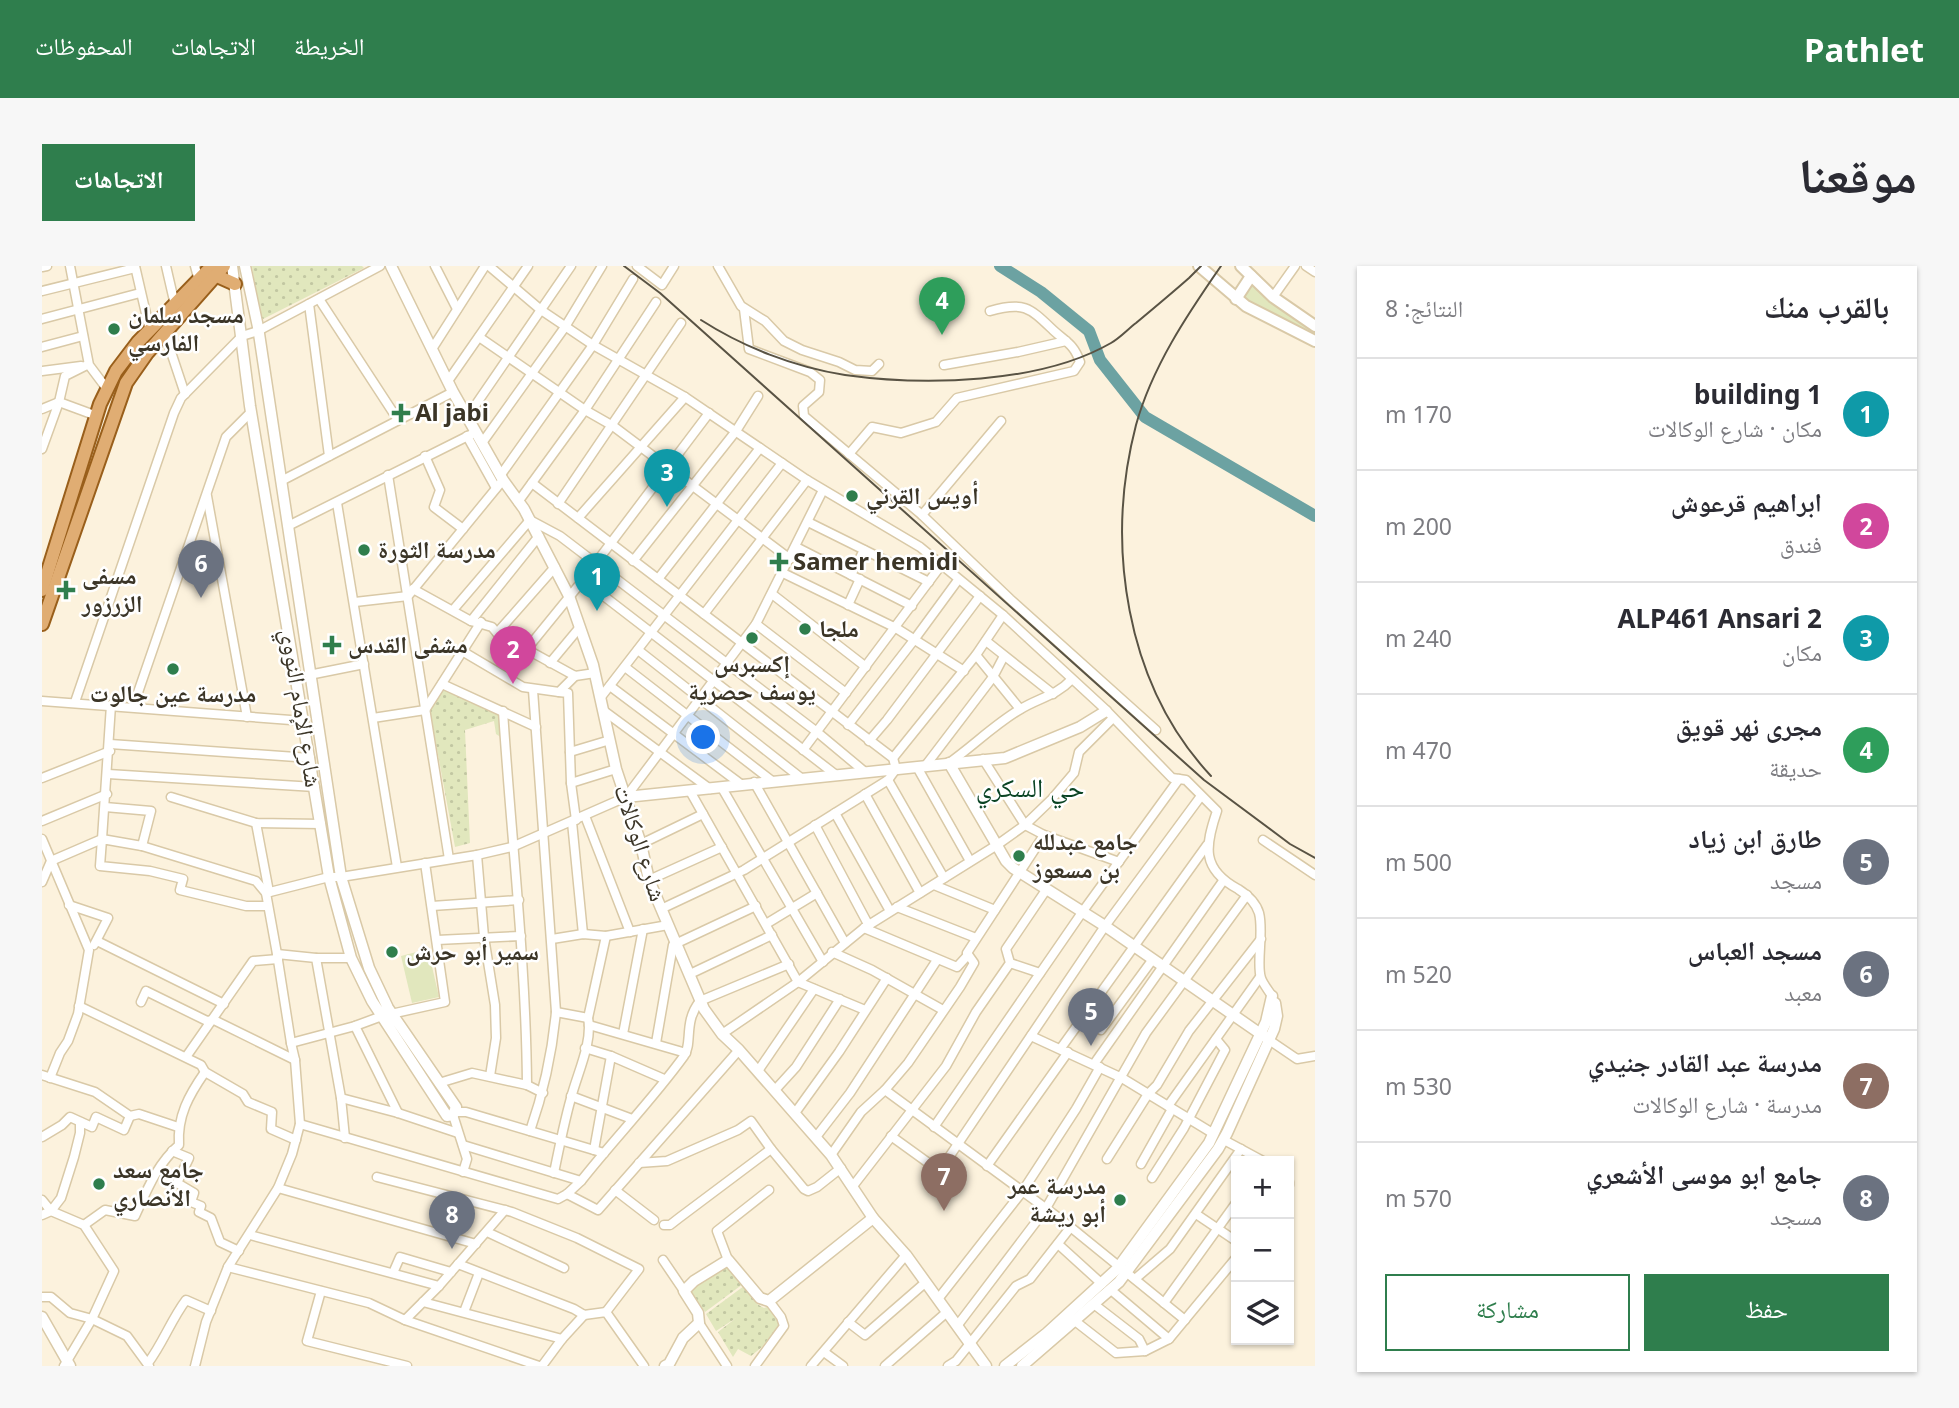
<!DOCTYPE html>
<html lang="ar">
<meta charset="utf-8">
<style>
body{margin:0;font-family:"Noto Sans","Noto Naskh Arabic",sans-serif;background:#f7f7f7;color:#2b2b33;direction:rtl}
.controls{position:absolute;right:21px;bottom:21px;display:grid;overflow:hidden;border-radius:0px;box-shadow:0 2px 5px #0004}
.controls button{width:63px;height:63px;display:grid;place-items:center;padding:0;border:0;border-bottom:2px solid #e1e1e2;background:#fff;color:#2b2b33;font:35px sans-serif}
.you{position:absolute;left:662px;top:472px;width:24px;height:24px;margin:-18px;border:5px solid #fff;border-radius:50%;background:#1a73e8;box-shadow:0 0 0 10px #1a73e833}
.badge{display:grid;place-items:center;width:46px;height:46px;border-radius:50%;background:#2f7e4d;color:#fff;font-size:23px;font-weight:700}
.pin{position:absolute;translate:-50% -58px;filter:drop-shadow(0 2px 4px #0008)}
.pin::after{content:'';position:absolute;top:37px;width:24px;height:21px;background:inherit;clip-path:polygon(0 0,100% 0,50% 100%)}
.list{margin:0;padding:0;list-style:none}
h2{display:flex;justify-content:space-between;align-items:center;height:91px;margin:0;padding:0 28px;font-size:30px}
h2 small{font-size:23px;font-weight:400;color:#7c7c81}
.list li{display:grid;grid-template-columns:46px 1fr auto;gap:21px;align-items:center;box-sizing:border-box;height:112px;padding:0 28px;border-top:2px solid #e1e1e2}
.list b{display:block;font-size:26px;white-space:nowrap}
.list p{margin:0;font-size:23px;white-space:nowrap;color:#7c7c81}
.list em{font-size:23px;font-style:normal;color:#7c7c81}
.actions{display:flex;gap:14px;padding:21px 28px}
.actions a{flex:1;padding:16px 0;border:2px solid #2f7e4d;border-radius:0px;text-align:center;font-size:24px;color:#2f7e4d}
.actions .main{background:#2f7e4d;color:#fff}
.icon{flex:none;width:38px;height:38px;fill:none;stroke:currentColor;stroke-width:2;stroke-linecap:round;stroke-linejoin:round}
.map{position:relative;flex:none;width:1273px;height:1100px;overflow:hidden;direction:ltr;border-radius:0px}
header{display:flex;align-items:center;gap:42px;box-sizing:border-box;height:98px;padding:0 35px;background:#2f7e4d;color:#fff}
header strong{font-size:33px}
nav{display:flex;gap:38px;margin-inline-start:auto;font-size:24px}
.intro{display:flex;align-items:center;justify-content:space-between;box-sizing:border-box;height:168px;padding:0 42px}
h1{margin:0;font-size:49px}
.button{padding:18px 32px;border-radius:0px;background:#2f7e4d;color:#fff;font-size:24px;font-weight:700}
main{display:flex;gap:42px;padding:0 42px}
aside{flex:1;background:#fff;border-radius:0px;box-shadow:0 2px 5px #0004}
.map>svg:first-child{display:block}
.grass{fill:#e1e7bd}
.park{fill:url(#park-dots)}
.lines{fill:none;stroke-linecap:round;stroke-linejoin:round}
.river{stroke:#6ca2a2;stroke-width:12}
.minor-casing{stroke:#d9c9a7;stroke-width:11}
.tertiary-casing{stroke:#d9c9a7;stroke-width:13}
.secondary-casing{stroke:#d9c9a7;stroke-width:14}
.primary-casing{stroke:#995f1b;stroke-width:16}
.minor{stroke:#fff;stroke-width:8}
.tertiary{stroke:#fff;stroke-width:10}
.secondary{stroke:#fff;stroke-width:10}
.primary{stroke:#e0ad73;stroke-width:12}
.rail{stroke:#595344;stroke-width:2}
.poi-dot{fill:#2f7e4d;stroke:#fff;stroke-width:2.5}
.labels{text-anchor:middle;stroke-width:5;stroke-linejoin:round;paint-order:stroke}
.poi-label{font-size:24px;font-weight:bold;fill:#3b3527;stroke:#fff;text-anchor:start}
.street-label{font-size:24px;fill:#3b3527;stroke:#fff}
.neighbourhood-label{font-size:26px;fill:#0a4424;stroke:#fff}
</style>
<header>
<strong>Pathlet</strong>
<nav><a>الخريطة</a><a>الاتجاهات</a><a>المحفوظات</a></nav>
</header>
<div class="intro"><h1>موقعنا</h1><a class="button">الاتجاهات</a></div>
<main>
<aside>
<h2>بالقرب منك<small>النتائج: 8</small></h2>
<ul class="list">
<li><span class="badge" style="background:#0f9aa8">1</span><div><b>building 1</b><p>مكان · شارع الوكالات</p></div><em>170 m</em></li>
<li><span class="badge" style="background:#d1479c">2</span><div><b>ابراهيم قرعوش</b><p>فندق</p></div><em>200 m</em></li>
<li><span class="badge" style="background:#0f9aa8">3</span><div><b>ALP461 Ansari 2</b><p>مكان</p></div><em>240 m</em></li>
<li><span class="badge" style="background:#2e9e5b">4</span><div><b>مجرى نهر قويق</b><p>حديقة</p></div><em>470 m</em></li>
<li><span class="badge" style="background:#6b7280">5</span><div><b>طارق ابن زياد</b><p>مسجد</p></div><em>500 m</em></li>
<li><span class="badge" style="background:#6b7280">6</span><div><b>مسجد العباس</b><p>معبد</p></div><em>520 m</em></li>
<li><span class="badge" style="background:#8d6e63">7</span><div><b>مدرسة عبد القادر جنيدي</b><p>مدرسة · شارع الوكالات</p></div><em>530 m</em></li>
<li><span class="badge" style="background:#6b7280">8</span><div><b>جامع ابو موسى الأشعري</b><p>مسجد</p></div><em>570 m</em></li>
</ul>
<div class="actions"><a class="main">حفظ</a><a>مشاركة</a></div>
</aside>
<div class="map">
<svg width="1273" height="1100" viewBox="0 0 1273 1100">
<defs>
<pattern id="park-dots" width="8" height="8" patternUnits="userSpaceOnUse" patternTransform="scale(1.75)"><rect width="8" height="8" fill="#e1e7bd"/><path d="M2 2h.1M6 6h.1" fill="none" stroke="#c2c7a2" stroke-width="1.8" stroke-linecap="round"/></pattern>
</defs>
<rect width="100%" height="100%" fill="#fcf2dd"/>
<g class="grass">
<path d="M1209,16L1249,50L1273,64V71L1206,38L1200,31Z"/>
<path d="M386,683L397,731L370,737L359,690Z"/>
</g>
<g class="park">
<path d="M210,0H320L322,2L221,53L217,50Z"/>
<path d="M402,422L459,448L460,472L454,468L452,455L423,464L428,577L413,581L388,445Z"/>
<path d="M681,998L687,1000L701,1018L663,1046L648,1025Z"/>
<path d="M702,1020L715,1038L722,1042L728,1040L739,1056L720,1081L709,1090L696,1083L691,1091L676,1066L694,1052L674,1065L664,1048Z"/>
</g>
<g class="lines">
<path class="river" d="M958,0L999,26L1047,65L1058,94L1103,151L1273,250"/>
<defs>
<g id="minor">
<path d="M28,0L47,99L65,123"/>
<path d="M93,0L108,65"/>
<path d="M124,0L133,39"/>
<path d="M153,0L157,15"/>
<path d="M393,0L415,43"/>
<path d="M447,0L499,44L551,79L643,131L765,214L878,281L961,349L1063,443L1130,512L1144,514L1175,545C1163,580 1159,603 1196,623C1204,628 1214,637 1217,647C1222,666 1214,698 1219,712C1221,718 1227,725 1230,730"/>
<path d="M595,0L620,19L632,0"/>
<path d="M676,0L699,40L723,55L742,75L760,84L797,96L813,104L830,105L837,98"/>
<path d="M1264,0L1273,6"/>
<path d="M0,1L5,0"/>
<path d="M0,25L93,2"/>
<path d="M1231,31L1253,0"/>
<path d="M277,33L356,154"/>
<path d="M267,38L287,190"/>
<path d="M702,43L707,83L768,106L778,114L777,126L761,140L762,150L880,249L968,333L1114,464"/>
<path d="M0,53L98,27"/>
<path d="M123,68L143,128"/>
<path d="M437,71L543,144L571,160L748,293"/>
<path d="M0,81L41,70"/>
<path d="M390,83L443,0"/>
<path d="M902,99L976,86L1024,75"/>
<path d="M0,105L39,100"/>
<path d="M406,115L486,0"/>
<path d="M0,143L17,136L55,150"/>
<path d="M426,150L529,0"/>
<path d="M425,170L454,222"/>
<path d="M440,177L523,61L560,0"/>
<path d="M0,183L17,136L23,110L43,100"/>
<path d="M807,188L830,161L859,167L894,156L915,132L1032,105L1038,96C1032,78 1024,76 1011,64C988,42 982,35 948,45"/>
<path d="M383,190L398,224L392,241L421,263"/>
<path d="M346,209L407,593"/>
<path d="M458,210L551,79L591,13"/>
<path d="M239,215L411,126"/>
<path d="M490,217L851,492L854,503L846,514L702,604L619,643"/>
<path d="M165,230L205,451"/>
<path d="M476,236L543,144L614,36"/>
<path d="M295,237L355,601"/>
<path d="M516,238L639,57"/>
<path d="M880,249L959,155"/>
<path d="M536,252L643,131"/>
<path d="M766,256L887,316"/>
<path d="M246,260L434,166"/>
<path d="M754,281L870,340"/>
<path d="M591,295L694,165L716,130"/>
<path d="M741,307L854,362L922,405"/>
<path d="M809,309L822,284"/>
<path d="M616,313L718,182"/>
<path d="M541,314L794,509"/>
<path d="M371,323L429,355L450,361L455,367L533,410L553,407"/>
<path d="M730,328L824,401"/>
<path d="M313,336L366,330L461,214"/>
<path d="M806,339L818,313"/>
<path d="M411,344L488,254L518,270L775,466L823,506"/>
<path d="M662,348L765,214"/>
<path d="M429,355L497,270"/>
<path d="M714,358L804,427"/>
<path d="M455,367L513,301"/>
<path d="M944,375L1011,428"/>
<path d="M484,384L541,314L667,147"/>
<path d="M596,384L759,512"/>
<path d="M420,385L481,421L517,426L533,410"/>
<path d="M934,389L978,443"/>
<path d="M508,397L538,361"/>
<path d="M583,401L730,515"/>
<path d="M267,409L322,398"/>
<path d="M400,418L494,461"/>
<path d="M568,420L700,519"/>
<path d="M517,426L526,427L529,517L534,554"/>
<path d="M559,431L740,197"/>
<path d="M0,435L262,455"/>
<path d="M33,436L132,147L139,132L200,70L216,65L338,0"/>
<path d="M91,441L184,171L209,146"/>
<path d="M461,445C469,570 484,694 485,819"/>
<path d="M562,445L668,523"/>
<path d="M331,452L383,444L439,356"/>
<path d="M806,459L872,374L916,314"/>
<path d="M827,475L845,454L938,330"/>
<path d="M68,478L268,492"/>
<path d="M761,484L900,298"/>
<path d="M528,486L568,474"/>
<path d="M851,492L934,389L961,349"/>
<path d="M941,493L983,559L1002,569L1077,596"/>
<path d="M907,497C931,480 952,459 977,444C996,432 1014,430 1029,414"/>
<path d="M884,499L951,411L962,390"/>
<path d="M875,501L928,595"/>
<path d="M66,508L273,521"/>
<path d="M0,512L68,485"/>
<path d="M846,514L902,612"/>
<path d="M712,516L803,677"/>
<path d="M529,517L574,503"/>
<path d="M680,522L781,696"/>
<path d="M648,525L756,716L823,744"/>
<path d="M823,528L878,627"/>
<path d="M129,531L214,557L279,558"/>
<path d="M63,541L109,545L100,580"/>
<path d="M793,547L848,645"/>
<path d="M543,550L588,666"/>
<path d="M0,555L65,528"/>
<path d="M530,556L541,668"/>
<path d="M214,557L227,626"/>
<path d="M773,559L827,660"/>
<path d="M0,573L47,684L36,748L26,775L18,787L8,812"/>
<path d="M1221,574L1273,609"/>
<path d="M599,578L661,548"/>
<path d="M435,589L442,671L453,739L454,772L448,810"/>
<path d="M607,614L680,581"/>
<path d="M0,616L9,595L60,573L69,439"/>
<path d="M892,619L953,644"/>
<path d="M224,627L287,611H299L435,589L470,581L584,531L714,358L781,224"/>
<path d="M27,639L66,652L52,679"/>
<path d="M390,640L477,634"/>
<path d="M855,641L934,672"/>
<path d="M724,658L775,627"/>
<path d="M822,662L915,701L926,689"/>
<path d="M510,673L541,668L564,670L626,659"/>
<path d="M395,674L479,670"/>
<path d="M55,675L182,738"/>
<path d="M790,686L830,704L901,744"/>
<path d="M235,688L274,692L299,832L303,872"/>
<path d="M274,692H309"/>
<path d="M968,697L998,707"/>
<path d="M648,708L730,669"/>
<path d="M99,736L104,725L165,755L172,754L253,794"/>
<path d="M37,740L159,799L163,806L201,828L206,836L230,846L229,863L254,874"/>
<path d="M514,746L546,752"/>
<path d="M547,759L644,787"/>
<path d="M313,760L356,847"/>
<path d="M1059,764L1111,693"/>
<path d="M581,768L601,663"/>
<path d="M680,768L756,716L822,662L955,579L983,559L1009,534L1032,507L1037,486L1071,452"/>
<path d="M989,770L1080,812L1172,868"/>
<path d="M1227,774L1255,793L1273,790"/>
<path d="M249,777L313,760L340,750L403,736L383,597"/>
<path d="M614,777L631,679L714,640"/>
<path d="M543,782L569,790"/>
<path d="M1019,782L1165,579"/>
<path d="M144,791L211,695L236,693"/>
<path d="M1052,798L1181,615"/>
<path d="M716,805L772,723"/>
<path d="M0,809L53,826L88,850L97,848L136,861"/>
<path d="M397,817L430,807L485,819L501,827"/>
<path d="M733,824L754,801L798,733"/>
<path d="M843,824L1021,955L1143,1054"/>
<path d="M529,830L590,853"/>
<path d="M299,832L356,847L416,867"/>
<path d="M1126,840L1218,711"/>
<path d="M414,846H424L562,887"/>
<path d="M753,847L797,786L845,712"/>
<path d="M411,849L425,893L421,906"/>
<path d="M258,858L516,933L525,928L539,915C572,873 611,833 642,790C651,777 641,756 658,735L747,698"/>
<path d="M892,861L1041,645L1137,513"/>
<path d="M488,865C502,825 510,788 514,746L491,424"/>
<path d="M849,870L892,901L901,900L1063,660L1159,530"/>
<path d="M0,871L20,859L28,851L50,861L54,851L82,864L88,850"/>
<path d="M774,871L808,827L895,694"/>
<path d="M1182,874L1221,895"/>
<path d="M421,879L539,915"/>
<path d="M552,884L569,790L622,813"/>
<path d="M130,885L147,892L135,917L152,927L149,936L159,940L157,946L169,952L178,976L197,985"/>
<path d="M789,889L819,846L843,824L866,797L918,721L932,697L925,687L1002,569"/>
<path d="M1065,893L1106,828L1115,819L1147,765L1219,673"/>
<path d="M597,897L625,895L696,864L709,855L729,883"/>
<path d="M1099,898L1130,843"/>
<path d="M945,900L1026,786"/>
<path d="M512,907C517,882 522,857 529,832C535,808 551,776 546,752L564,670"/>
<path d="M335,911L470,946L535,972L597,1003L564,1046"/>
<path d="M1110,912L1142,862L1183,784L1174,773"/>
<path d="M1247,916V919"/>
<path d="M811,920L904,800L934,746L968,697L964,683L1004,624"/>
<path d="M236,922L434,978"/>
<path d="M573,924L612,954"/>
<path d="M525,928L556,944L697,784"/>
<path d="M0,934L9,945L42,959L72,1005L50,1053L22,1100"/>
<path d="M1154,948L1194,975"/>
<path d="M0,949L9,945L19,932L32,891L38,867V856"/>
<path d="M42,959L63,944L93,950C105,924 115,898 137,879C135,850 147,829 163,806"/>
<path d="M622,959H628L637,952L729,883L762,923L766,925L775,921L799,902"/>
<path d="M445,966L522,1002"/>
<path d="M208,969L397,1020"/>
<path d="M1016,978L1060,1018"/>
<path d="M621,994L642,1025"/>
<path d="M686,994L675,965L727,924"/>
<path d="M416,998L532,1043L542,1049L564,1046L602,1100"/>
<path d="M186,1001L327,1037L363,1054L397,1020L463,944"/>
<path d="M351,1007L358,991L409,1006"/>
<path d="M1093,1013L1128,983L1199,883"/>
<path d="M1069,1024L1127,1073"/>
<path d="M279,1025L265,1075L365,1100"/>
<path d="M0,1031H9L28,1047L50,1053L85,1070L107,1100"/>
<path d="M896,1033L980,926L1034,843L1058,801"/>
<path d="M381,1036L520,1073"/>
<path d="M1122,1037L1194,937"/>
<path d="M1053,1039L1097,1073L1103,1085"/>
<path d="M422,1046L437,1007"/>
<path d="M363,1054L497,1100"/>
<path d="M1033,1055L1074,1087L1103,1085L1127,1073L1194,992"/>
<path d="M806,1056L823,1069L884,1016"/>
<path d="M657,1057L685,1100"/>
<path d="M915,1060L1003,944L1104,767L1205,629"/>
<path d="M782,1086L801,1100"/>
<path d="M106,1097C121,1077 129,1054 144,1034L169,1045"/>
<path d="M153,1100L164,1056L186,1001L236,922L250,888L258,858L253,794L249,777L235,688L224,627L214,615L100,580L60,573L58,600L108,605L141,613L138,624L204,640H226"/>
<path d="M500,1100L520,1073L542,1049"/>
<path d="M713,1100L742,1060L739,1051L727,1035"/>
<path d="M769,1100L864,989"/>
<path d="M843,1100L905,1046"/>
<path d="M906,1100L914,1095L974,1020L988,1013L1028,962"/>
</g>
<g id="tertiary">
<path d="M190,0L208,140L287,611L309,692L330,735L405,850L411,849L414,841L346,742L327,702L299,611L216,61L203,0"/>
<path d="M349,0L411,126L461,214L482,243L527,330L551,399L574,503L599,578L607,614L662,743L680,768L697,784L789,889L831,952L864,989L944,1100"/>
<path d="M907,497L964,595L971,602L1063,660L1223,771"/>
<path d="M584,531L963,492L1038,461L1064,445"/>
<path d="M0,1051L28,1100"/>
<path d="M623,1100L627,1098L641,1072L657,1057L656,1047L642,1025L652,1015L686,994L718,1032L727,1035L831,952"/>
<path d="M963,1100L1005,1067L1075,1003L1167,877L1224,756L1230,730"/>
<path d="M980,1100L1077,1016L1176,883L1185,867L1232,763L1235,750L1233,737"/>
</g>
<g id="secondary">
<path d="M1157,0L1204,40L1273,75"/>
<path d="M1199,0L1231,31L1273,60"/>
<path d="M1194,33L1209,10"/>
</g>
<g id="primary">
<path d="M175,10L193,18"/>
<path d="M0,324L58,138L74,105L96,76L170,0"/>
<path d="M0,358L84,117L105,87L182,0"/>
</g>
</defs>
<use href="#minor" class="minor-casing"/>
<use href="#tertiary" class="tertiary-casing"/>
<use href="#secondary" class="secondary-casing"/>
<use href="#primary" class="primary-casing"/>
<use href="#minor" class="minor"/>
<use href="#tertiary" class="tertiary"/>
<use href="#secondary" class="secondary"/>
<use href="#primary" class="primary"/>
<g class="rail">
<path d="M582,0L618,27L1162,514L1248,578L1273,592"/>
<path d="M659,54C701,81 752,101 803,109C882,120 998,118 1069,77C1078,72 1086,63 1094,57C1112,42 1130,27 1147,12L1159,0"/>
<path d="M1169,510C1083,418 1063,278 1094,159C1110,101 1145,49 1179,0"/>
</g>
</g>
<g class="poi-dot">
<circle cx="72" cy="63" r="7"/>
<path d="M355.5 136.5h7v7h7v7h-7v7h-7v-7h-7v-7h7z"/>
<circle cx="810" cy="230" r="7"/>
<circle cx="322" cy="284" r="7"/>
<path d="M733.5 285.5h7v7h7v7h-7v7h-7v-7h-7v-7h7z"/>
<path d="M20.5 313.5h7v7h7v7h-7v7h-7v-7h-7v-7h7z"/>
<circle cx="763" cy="363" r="7"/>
<circle cx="710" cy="372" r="7"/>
<path d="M286.5 368.5h7v7h7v7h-7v7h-7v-7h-7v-7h7z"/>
<circle cx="131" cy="403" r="7"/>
<circle cx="977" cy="590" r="7"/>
<circle cx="350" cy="686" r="7"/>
<circle cx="57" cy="918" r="7"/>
<circle cx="1078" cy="934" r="7"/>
</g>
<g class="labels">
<g class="poi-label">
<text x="86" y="57">مسجد سلمان<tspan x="86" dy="28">الفارسي</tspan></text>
<text x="373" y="155">Al jabi</text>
<text x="824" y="238">أويس القرني</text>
<text x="336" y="292">مدرسة الثورة</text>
<text x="751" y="304">Samer hemidi</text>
<text x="40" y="318">مسفى<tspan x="40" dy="28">الزرزور</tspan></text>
<text x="777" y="371">ملجا</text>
<text x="306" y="387">مشفى القدس</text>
<text x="710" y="406" text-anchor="middle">إكسبرس<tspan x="710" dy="28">يوسف حصرية</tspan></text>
<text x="131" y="436" text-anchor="middle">مدرسة عين جالوت</text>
<text x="991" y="584">جامع عبدلله<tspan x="991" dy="28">بن مسعوز</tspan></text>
<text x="364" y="694">سمير أبو حرش</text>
<text x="71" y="912">جامع سعد<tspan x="71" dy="28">الأنصاري</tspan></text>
<text x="1064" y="928" text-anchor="end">مدرسة عمر<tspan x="1064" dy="28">أبو ريشة</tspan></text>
</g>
<g class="street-label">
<text transform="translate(259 442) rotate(81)" y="8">شارع الإمام النووي</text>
<text transform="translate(598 577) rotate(72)" y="8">شارع الوكالات</text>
</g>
<g class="neighbourhood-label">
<text x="988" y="531">حي السكري</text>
</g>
</g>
</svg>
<div class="controls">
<button>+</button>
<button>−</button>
<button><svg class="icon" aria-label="layers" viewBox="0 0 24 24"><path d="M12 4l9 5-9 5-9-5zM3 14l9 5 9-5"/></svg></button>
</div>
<div class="you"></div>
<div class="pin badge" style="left:555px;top:345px;background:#0f9aa8">1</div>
<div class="pin badge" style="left:471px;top:418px;background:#d1479c">2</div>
<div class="pin badge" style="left:625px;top:241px;background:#0f9aa8">3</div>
<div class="pin badge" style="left:900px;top:69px;background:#2e9e5b">4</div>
<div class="pin badge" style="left:1049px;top:780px;background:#6b7280">5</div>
<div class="pin badge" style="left:159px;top:332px;background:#6b7280">6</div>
<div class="pin badge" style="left:902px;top:945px;background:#8d6e63">7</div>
<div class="pin badge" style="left:410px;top:983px;background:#6b7280">8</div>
</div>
</main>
